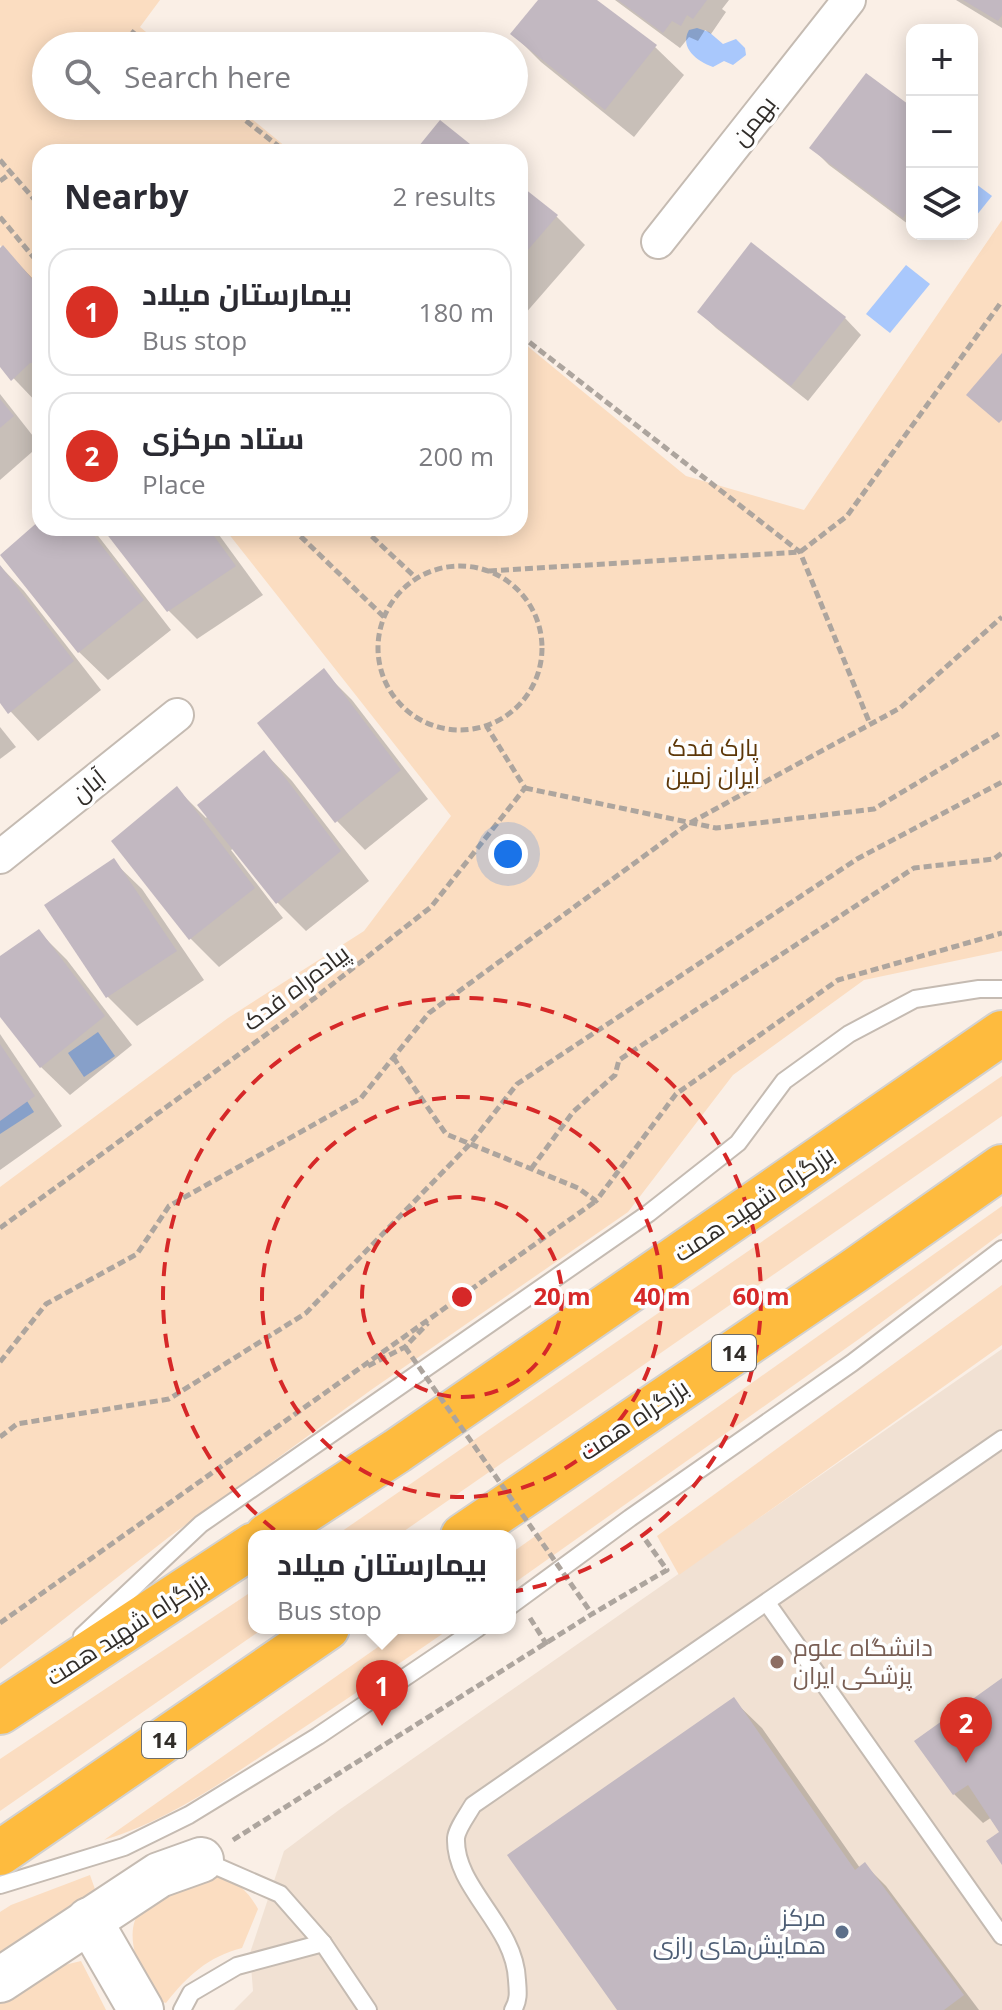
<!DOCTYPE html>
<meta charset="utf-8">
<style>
body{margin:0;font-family:"Open Sans",Cairo,sans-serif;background:#f2f2f3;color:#2b2b33}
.controls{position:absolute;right:24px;top:24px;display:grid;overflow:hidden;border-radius:16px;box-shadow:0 4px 20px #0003}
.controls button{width:72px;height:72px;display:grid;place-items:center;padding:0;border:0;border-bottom:2px solid #e1e1e2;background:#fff;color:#2b2b33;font:40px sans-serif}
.you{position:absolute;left:508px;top:854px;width:28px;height:28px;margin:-20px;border:6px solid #fff;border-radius:50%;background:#1a73e8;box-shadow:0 0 0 12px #1a73e833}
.badge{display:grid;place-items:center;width:52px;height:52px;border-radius:50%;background:#d93025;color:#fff;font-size:26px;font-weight:700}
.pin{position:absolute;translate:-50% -66px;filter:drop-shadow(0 2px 4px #0008)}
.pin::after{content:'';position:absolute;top:42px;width:28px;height:24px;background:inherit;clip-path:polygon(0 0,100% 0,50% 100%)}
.popup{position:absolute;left:248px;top:1530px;width:268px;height:104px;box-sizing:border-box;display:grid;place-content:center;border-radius:16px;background:#fff;filter:drop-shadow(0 2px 6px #0005);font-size:26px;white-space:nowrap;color:#7c7c81}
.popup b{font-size:30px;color:#2b2b33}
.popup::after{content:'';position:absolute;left:50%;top:100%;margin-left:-16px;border:16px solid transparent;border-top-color:#fff}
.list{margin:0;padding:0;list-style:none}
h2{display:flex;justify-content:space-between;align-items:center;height:104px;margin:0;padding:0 32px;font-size:34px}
h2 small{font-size:26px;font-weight:400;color:#7c7c81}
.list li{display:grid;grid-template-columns:52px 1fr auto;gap:24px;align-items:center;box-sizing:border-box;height:128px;margin:0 16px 16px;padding:0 16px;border:2px solid #e1e1e2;border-radius:24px}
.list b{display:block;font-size:30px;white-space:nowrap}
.list p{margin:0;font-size:26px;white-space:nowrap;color:#7c7c81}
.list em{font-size:26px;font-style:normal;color:#7c7c81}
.icon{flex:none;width:44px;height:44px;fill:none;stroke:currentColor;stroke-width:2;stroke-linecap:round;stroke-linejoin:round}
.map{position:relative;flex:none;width:1002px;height:2010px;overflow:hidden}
.search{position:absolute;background:#fff;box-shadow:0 4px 20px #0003;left:32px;top:32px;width:496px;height:88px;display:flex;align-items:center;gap:20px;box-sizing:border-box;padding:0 28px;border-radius:44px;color:#7c7c81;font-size:30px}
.panel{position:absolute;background:#fff;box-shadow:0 4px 20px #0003;left:32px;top:144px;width:496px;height:392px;border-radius:24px}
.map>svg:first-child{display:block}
.built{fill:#f1e1d3}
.green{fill:#fbddc1}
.water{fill:#a9c8fc}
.shadow{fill:#0003}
.building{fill:#c2b8c1}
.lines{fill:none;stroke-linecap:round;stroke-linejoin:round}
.service-casing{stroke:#c5bbb2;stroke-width:20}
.minor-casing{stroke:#c5bbb2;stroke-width:36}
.secondary-casing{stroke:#c5bbb2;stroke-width:48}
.trunk-casing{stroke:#d2d1d0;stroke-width:48}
.path{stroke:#ada59e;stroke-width:5;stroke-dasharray:8 4;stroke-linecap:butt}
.service{stroke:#fff;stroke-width:16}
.minor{stroke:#fff;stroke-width:32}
.secondary{stroke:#fff;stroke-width:44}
.trunk{stroke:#febb3e;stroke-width:44}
.path-bridge{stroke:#ada59e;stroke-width:5;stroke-dasharray:8 4;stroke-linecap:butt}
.ring{fill:none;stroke:#d62828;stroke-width:4;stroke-dasharray:14 10}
.education-dot{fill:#8d6e63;stroke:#fefefe;stroke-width:3}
.service-dot{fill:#5c6f8a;stroke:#fefefe;stroke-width:3}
.labels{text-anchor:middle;stroke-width:7;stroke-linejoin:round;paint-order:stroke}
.shield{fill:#fefefe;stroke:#6e6c69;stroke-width:2}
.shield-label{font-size:22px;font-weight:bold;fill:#312d29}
.street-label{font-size:24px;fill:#312d29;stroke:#fefefe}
.park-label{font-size:24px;fill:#5d3708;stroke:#fefefe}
.education-label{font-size:24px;fill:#785e54;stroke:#fefefe;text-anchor:start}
.service-label{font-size:24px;fill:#4e5e75;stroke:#fefefe;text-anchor:end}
.centre{fill:#d62828;stroke:#fefefe;stroke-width:4}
.ring-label{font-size:24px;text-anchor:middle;font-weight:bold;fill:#d62828;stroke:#fefefe;stroke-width:7;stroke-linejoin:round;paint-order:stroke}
</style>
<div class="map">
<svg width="1002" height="2010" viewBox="0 0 1002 2010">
<rect width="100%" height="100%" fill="#faefe6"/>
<path class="built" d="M1002,1349V2010H234L253,1991L250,1953L284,1851L339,1810Z"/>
<g class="green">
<path d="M0,0H160L140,27L163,46H46V106H236L292,152H40V295L0,245Z"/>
<path d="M1002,220V951L864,980L733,1075L628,1212L371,1390L169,1537L0,1669V1187L228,1018L364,931L451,816L224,528H520V340L686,476L804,510Z"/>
<path d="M1002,1076V1116L397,1536H335Z"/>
<path d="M1002,1206V1233L859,1339L510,1586V1554Z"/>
<path d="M1002,1285V1345L679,1575L657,1536Z"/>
<path d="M254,1590V1628H264L0,1811V1759Z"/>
<path d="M405,1628H451C394,1667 337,1706 279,1744C224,1781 168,1821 104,1840Z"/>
<path d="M204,1874C231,1878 245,1885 258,1909L242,1948C208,1957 188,1975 166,2003L153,1999C142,1974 120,1934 142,1908C149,1899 191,1881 204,1874Z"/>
<path d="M90,1875L97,1895L0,1963V1912L11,1905Z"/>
<path d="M81,1961L106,2010H0V1998L44,1970Z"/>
</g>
<g class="water">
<path d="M697,28L709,32L723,44L736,39L745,48L746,55L733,65L724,61L713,67C697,61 679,48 689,30Z"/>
<path d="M972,181L992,196L972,221Z"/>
<path d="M906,265L930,284L890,333L866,314Z"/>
<path d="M98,1032L115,1056L84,1077L68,1053Z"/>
<path d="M20,1090L34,1112L0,1134V1103Z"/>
</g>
<g class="shadow">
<path d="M541,0H594L655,47L684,75L634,137L541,62L513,34Z"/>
<path d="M615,0H729L722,9L726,12L711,34L705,30L698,41L689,37L680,48Z"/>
<path d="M956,0H1002V28Z"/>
<path d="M912,110V227L829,165L812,148Z"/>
<path d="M520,187L557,217L585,245L524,315L520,312Z"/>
<path d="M3,248L40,286V406L0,364V251Z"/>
<path d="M699,312L845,318L861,335L808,401L716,328Z"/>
<path d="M0,394L40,445L0,480Z"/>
<path d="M40,523V528H92L171,630L108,680L79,652L2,554Z"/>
<path d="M105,528H214L263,595L197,639L168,610Z"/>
<path d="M0,566L24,591L101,690L38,741L0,700Z"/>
<path d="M323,671L352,700L428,799L365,850L337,821Z"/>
<path d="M0,727L16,747L0,759Z"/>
<path d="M264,752L292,781L369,881L306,931L277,902L234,848L231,850L283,918L219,967L191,939L113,841L177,789L206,818Z"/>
<path d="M113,861L142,889L204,980L137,1026L108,997L46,905Z"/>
<path d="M38,931L67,960L132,1045L70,1095L41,1067L0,1014V958Z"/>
<path d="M0,1034L62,1126L0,1170Z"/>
<path d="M1002,1680V1832L992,1817L983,1823L954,1794Z"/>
<path d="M733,1700L762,1728L860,1868L865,1865L886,1886L979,2010H619Z"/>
</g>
<g class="building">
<path d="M538,0H597L657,45L605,110L510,34Z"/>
<path d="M618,0H707L693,19L687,15L681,26L672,21L663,33Z"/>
<path d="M963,0H1002V15L998,21Z"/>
<path d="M866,73L912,107V205L903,218L809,148Z"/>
<path d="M440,120L480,152H414Z"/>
<path d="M520,185L558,215L520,259Z"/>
<path d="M751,242L846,317L791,386L697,312Z"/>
<path d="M3,245L40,288V363H30L11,381L0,367V248Z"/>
<path d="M1002,353V420L999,423L966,395Z"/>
<path d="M0,399L14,416L0,428Z"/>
<path d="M40,520V528H88L144,600L78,653L0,555Z"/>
<path d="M102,528H208L236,566L167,612Z"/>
<path d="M0,565L74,661L8,714L0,703Z"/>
<path d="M324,668L401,770L335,823L257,723Z"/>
<path d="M264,750L341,851L276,904L197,805Z"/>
<path d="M177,786L255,888L189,940L111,841Z"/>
<path d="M114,858L177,951L106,998L44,905Z"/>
<path d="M39,929L105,1016L40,1068L0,1017V956Z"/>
<path d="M0,1044L35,1096L0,1121Z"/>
<path d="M1002,1678V1865L986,1841L999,1832L968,1785L953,1795L914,1741Z"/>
<path d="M734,1697L855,1870L865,1862L964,1995L944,2010H617L507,1855Z"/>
</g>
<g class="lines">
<defs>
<g id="service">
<path d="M767,1603L1002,1936"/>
<path d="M510,1606L630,1518L852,1363L1002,1249"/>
<path d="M82,1636L201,1524L649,1213L738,1143L784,1081L849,1034L915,999L979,989H1002"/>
<path d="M202,1860L280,1894L323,1943L368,2010"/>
<path d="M0,1885L124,1847L189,1815L318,1736L478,1628"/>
<path d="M182,2010L191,1993L237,1966L323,1943"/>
<path d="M513,2010C519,2000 518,1992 517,1980C515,1925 454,1888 456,1838C457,1828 468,1814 473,1805L1002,1439"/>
</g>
<g id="minor">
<path d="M658,242L849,0"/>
<path d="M0,857L177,715"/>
</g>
<g id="secondary">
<path d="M89,1920L141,2010"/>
<path d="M0,1980L159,1875L201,1860"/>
</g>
<g id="trunk">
<path d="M267,1536L397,1451L1002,1033"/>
<path d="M463,1536L854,1271L1002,1167"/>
<path d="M0,1712L254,1545"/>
<path d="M0,1853L327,1628"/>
</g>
</defs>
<use href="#service" class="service-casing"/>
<use href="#minor" class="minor-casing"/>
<use href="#secondary" class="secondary-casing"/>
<use href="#trunk" class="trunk-casing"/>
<g class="path">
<path d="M131,31L150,46"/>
<path d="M227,106L286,152"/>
<path d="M0,160L40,206"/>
<path d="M0,181L11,173"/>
<path d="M0,217L40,265"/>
<path d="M520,335L800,552L870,724"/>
<path d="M292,528L384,617"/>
<path d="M363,528L416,578"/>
<circle cx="460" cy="648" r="82"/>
<path d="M489,571L800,552L847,516L1002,301"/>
<path d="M525,788L716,828L874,809L1002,732"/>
<path d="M393,1057L446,1134L578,1188L596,1201L676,1094L838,980L1002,933"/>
<path d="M531,1169L573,1112L615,1075L619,1060L914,868L994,859L1002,853"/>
<path d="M0,1228L293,1015L431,907L525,788L487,727"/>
<path d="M0,1362L46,1304L137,1254L169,1206L361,1098L429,1013L688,824L900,708L1002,617"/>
<path d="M368,1366L405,1347L428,1323"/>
<path d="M0,1437L17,1424L169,1399L306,1313L470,1144L517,1084L857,859L1002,782"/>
<path d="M530,1618L547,1645"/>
<path d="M0,1623L596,1201"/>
<path d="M233,1840L592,1614L667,1570L642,1535"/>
</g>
<use href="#service" class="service"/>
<use href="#minor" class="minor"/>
<use href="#secondary" class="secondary"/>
<use href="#trunk" class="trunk"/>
<path class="path-bridge" d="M405,1347L592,1614"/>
</g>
<g class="ring">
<circle cx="462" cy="1297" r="100"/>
<circle cx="462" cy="1297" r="200"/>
<circle cx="462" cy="1297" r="299"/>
</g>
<circle class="education-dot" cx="777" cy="1662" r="8"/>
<circle class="service-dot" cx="842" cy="1932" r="8"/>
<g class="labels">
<g class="shield">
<rect x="712" y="1335" width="44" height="36" rx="6"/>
<rect x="142" y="1722" width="44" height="36" rx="6"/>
</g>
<g class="shield-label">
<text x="734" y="1361">14</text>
<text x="164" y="1748">14</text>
</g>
<g class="street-label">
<text transform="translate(754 121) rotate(-52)" y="8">بهمن</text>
<text transform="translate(89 786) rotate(-39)" y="8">آبان</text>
<text transform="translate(296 988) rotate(-37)" y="8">پیاده‌راه فدک</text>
<text transform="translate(754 1204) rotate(-34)" y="8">بزرگراه شهید همت</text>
<text transform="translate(634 1420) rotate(-34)" y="8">بزرگراه همت</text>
<text transform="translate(127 1629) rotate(-33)" y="8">بزرگراه شهید همت</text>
</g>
<g class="park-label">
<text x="713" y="756">پارک فدک<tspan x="713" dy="28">ایران زمین</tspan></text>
</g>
<g class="education-label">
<text x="793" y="1656">دانشگاه علوم<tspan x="793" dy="28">پزشکی ایران</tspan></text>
</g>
<g class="service-label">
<text x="826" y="1926">مرکز<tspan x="826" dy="28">همایش‌های رازی</tspan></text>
</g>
</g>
<circle cx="462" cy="1297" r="12" class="centre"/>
<g class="ring-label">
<text x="562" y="1305">20 m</text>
<text x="662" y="1305">40 m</text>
<text x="761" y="1305">60 m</text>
</g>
</svg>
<div class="controls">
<button>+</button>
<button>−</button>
<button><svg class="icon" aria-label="layers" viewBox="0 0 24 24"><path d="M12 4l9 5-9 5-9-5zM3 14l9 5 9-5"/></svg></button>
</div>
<div class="you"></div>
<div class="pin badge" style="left:382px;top:1726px">1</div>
<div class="popup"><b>بیمارستان میلاد</b>Bus stop</div>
<div class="pin badge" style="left:966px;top:1763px">2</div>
<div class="search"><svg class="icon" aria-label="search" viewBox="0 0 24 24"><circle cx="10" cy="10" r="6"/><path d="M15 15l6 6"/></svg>Search here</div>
<section class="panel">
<h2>Nearby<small>2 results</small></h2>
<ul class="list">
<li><span class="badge">1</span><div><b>بیمارستان میلاد</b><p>Bus stop</p></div><em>180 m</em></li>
<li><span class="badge">2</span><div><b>ستاد مرکزی</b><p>Place</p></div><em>200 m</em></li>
</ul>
</section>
</div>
